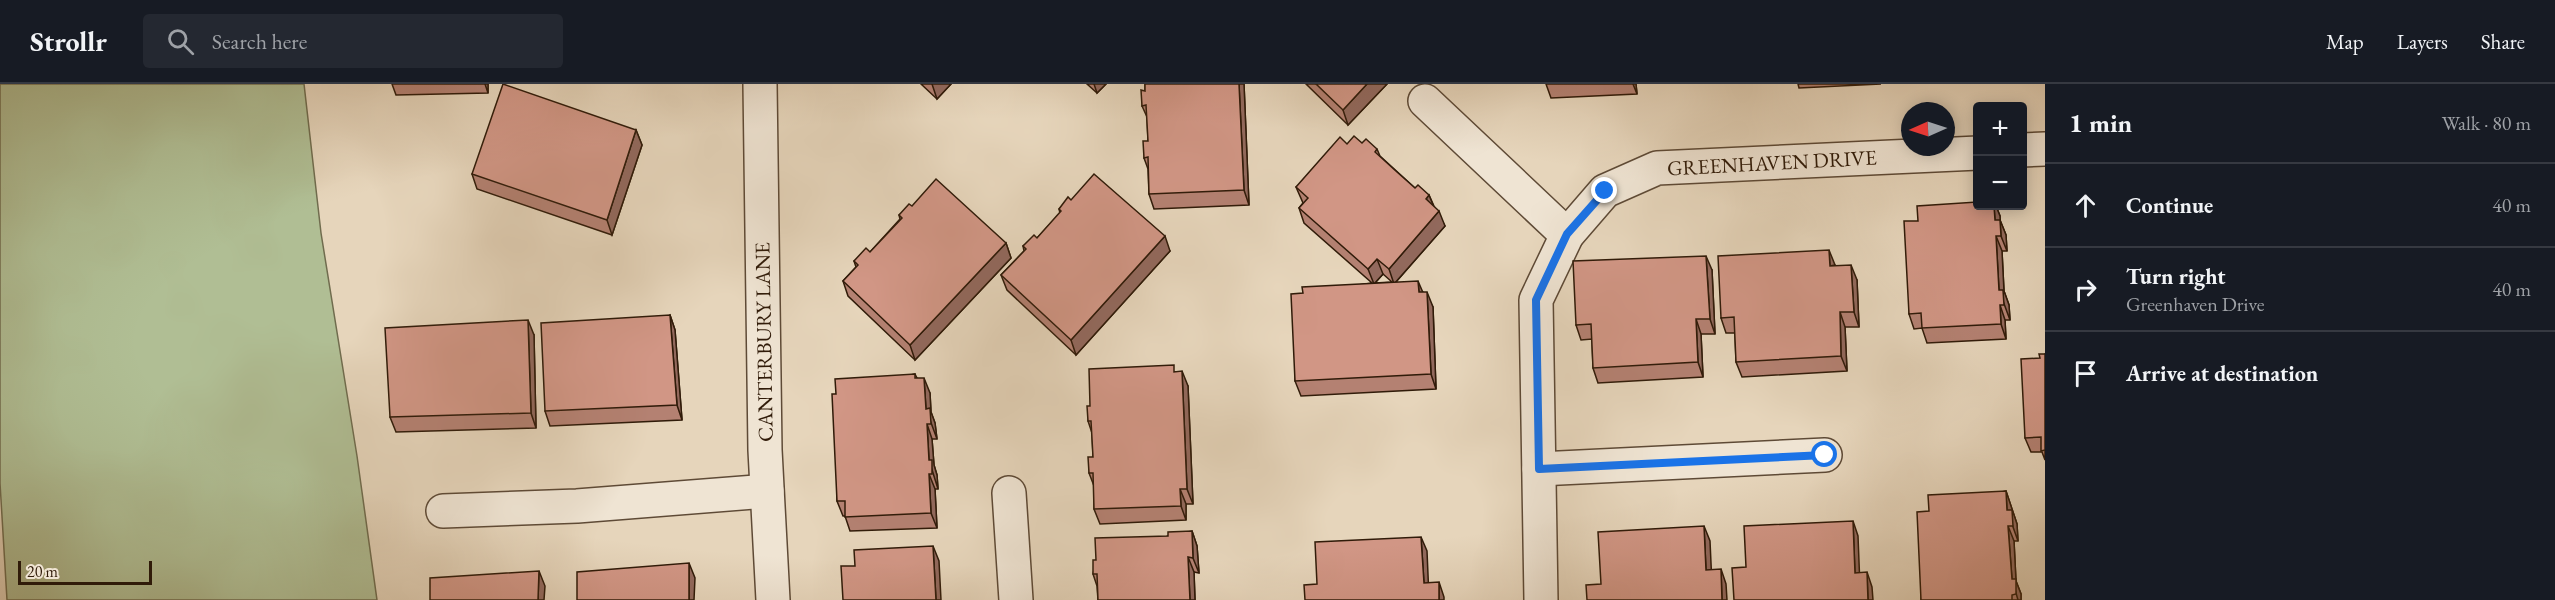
<!DOCTYPE html>
<meta charset="utf-8">
<style>
body{margin:0;font-family:"EB Garamond",serif;background:#242831;color:#f1f3f6}
.controls{position:absolute;right:18px;top:18px;display:grid;overflow:hidden;border-radius:6px;box-shadow:0 3px 15px #0003}
.controls button{width:54px;height:54px;display:grid;place-items:center;padding:0;border:0;border-bottom:2px solid #363941;background:#171b24;color:#f1f3f6;font:30px sans-serif}
.compass{position:absolute;left:1901px;top:18px;width:54px;height:54px;border-radius:50%;background:#171b24;box-shadow:0 3px 15px #0003;rotate:267deg}
.scale{position:absolute;left:18px;bottom:15px;width:134px;box-sizing:border-box;padding-left:6px;border:3px solid #301b09;border-top:0;font-size:16px;line-height:21px;white-space:nowrap;color:#301b09;-webkit-text-stroke:4px #efe4d3;paint-order:stroke}
.stop{position:absolute;width:18px;height:18px;margin:-14px;border:4px solid #1a73e8;border-radius:50%;background:#fff}
.stop.end{background:#1a73e8;border-color:#fff;box-shadow:0 2px 6px #0008}
.list{margin:0;padding:0;list-style:none}
h2{display:flex;justify-content:space-between;align-items:center;height:78px;margin:0;padding:0 24px;font-size:26px}
h2 small{font-size:20px;font-weight:400;color:#9ea1a6}
.list li{display:grid;grid-template-columns:39px 1fr auto;gap:18px;align-items:center;box-sizing:border-box;height:84px;padding:0 24px;border-top:2px solid #363941}
.list b{display:block;font-size:22px;white-space:nowrap}
.list p{margin:0;font-size:20px;white-space:nowrap;color:#9ea1a6}
.list em{font-size:20px;font-style:normal;color:#9ea1a6}
.icon{flex:none;width:33px;height:33px;fill:none;stroke:currentColor;stroke-width:2;stroke-linecap:round;stroke-linejoin:round}
.map{position:relative;flex:none;width:2045px;height:516px;overflow:hidden}
header{display:flex;align-items:center;gap:36px;box-sizing:border-box;height:84px;padding:0 30px;background:#171b24;border-bottom:2px solid #363941}
header strong{font-size:28px}
nav{display:flex;gap:33px;margin-inline-start:auto;font-size:21px}
.search{width:420px;height:54px;background:#242831;display:flex;align-items:center;gap:15px;box-sizing:border-box;padding:0 21px;border-radius:6px;color:#9ea1a6;font-size:22px}
main{display:flex}
aside{flex:1;background:#171b24}
.map>svg:first-child{display:block}
.green{fill:#b0be94;stroke:#706c4e;stroke-width:1.5}
.lines{fill:none;stroke-linecap:round;stroke-linejoin:round}
.minor-casing{stroke:#5e4a36;stroke-width:36}
.minor{stroke:#efe4d3;stroke-width:33}
.wall{fill:#b48172;stroke:#301b09;stroke-width:1.5;fill-rule:evenodd}
.shaded-wall{fill:#92695d;stroke:#301b09;stroke-width:1.5}
.building{fill:#d19685;stroke:#301b09;stroke-width:1.5}
.route{stroke:#1a73e8;stroke-width:8}
.labels{text-anchor:middle;stroke-width:4.5;stroke-linejoin:round;paint-order:stroke}
.street-label{font-size:21px;fill:#301b09;stroke:#efe4d3}
</style>
<header>
<strong>Strollr</strong>
<div class="search"><svg class="icon" aria-label="search" viewBox="0 0 24 24"><circle cx="10" cy="10" r="6"/><path d="M15 15l6 6"/></svg>Search here</div>
<nav><a>Map</a><a>Layers</a><a>Share</a></nav>
</header>
<main>
<div class="map">
<svg width="2045" height="516" viewBox="0 0 2045 516">
<rect width="100%" height="100%" fill="#e6d5bb"/>
<filter id="stains"><feTurbulence type="fractalNoise" baseFrequency=".00333" numOctaves="4"/><feColorMatrix values="0 0 0 0 .2 0 0 0 0 .09 0 0 0 0 .02 0 0 0 .5 -.17"/></filter>
<radialGradient id="worn" r=".72"><stop offset=".6" stop-color="#630" stop-opacity="0"/><stop offset="1" stop-color="#630" stop-opacity=".3"/></radialGradient>
<path class="green" d="M0,0H304L321,149L357,372L377,516H7L0,399Z"/>
<g class="lines">
<defs>
<g id="minor">
<path d="M760,0L765,366L773,516"/>
<path d="M1425,17L1567,151"/>
<path d="M2022,66L2045,65"/>
<path d="M1539,385L1825,371"/>
<path d="M1009,409L1016,516"/>
<path d="M443,427L577,422L767,407"/>
<path d="M1541,516L1536,216L1567,151L1605,107L1657,84L1978,69"/>
</g>
</defs>
<use href="#minor" class="minor-casing"/>
<use href="#minor" class="minor"/>
</g>
<g class="wall">
<path d="M392,0H488V9L396,11Z"/>
<path d="M921,0H951L937,15Z"/>
<path d="M1087,0H1106L1097,9Z"/>
<path d="M1145,0H1244L1249,121L1154,125L1149,110L1148,85L1144,74L1148,57L1147,33L1142,22L1145,7Z"/>
<path d="M1306,0H1387L1348,41Z"/>
<path d="M1546,0H1636L1637,10L1551,14Z"/>
<path d="M1798,0H1881L1799,4Z"/>
<path d="M636,46L642,61L612,151L477,105L472,90Z"/>
<path d="M1362,59L1377,65L1380,72L1415,104L1429,111L1434,122L1445,142L1396,198L1423,208L1433,223L1436,305L1301,312L1295,297L1303,209L1372,199L1304,139L1299,124L1303,119L1296,103ZM1383,190L1392,198L1375,199Z"/>
<path d="M1071,116L1170,167L1076,271L1007,206L1001,191L1024,167L1023,162L1037,154L1060,129L1059,125Z"/>
<path d="M912,122L1006,159L1011,174L915,276L848,212L843,197L856,183L854,177L870,168L900,135L899,131Z"/>
<path d="M1977,122H1996L2000,132V136L2006,151L2007,167H2002L2004,207L2009,221L2010,236H2005L2006,255L1927,259L1922,244L1914,245L1909,230L1918,137Z"/>
<path d="M1835,181L1857,196L1859,243H1845L1847,287L1742,293L1736,278L1735,249H1726L1721,234Z"/>
<path d="M1712,186L1715,250H1701L1703,293L1598,299L1593,284L1592,255L1581,256L1576,241Z"/>
<path d="M670,231L675,246L682,336L550,342L545,327Z"/>
<path d="M534,251L536,344L396,348L390,333Z"/>
<path d="M2045,270V376L2042,368H2031L2025,354L2040,274Z"/>
<path d="M1176,288L1188,302L1193,420H1186V436L1100,440L1094,425V402L1089,389L1093,373L1092,349L1088,337L1090,322Z"/>
<path d="M915,290L917,294L930,309L931,328L935,339L937,355H932L934,381L937,391L938,405H935L937,444L850,447L845,432H843L837,417L836,310Z"/>
<path d="M2006,407L2017,440L2018,457H2014L2016,497L2021,510V516H1921L1929,427Z"/>
<path d="M1192,447L1197,462L1199,489L1194,488L1195,516H1098L1097,502L1093,490L1096,476L1168,452Z"/>
</g>
<g class="shaded-wall">
<path d="M485,0H488V9Z"/>
<path d="M932,0H951L937,15Z"/>
<path d="M1094,0H1106L1097,9Z"/>
<path d="M1239,0H1244L1249,121L1244,106Z"/>
<path d="M1367,0H1387L1348,41L1343,26Z"/>
<path d="M1633,0H1636L1637,10Z"/>
<path d="M636,46L642,61L612,151L607,136Z"/>
<path d="M1429,111L1435,126L1426,115Z"/>
<path d="M1994,122H1996L2000,132L2001,151L1995,136Z"/>
<path d="M1439,127L1445,142L1394,200L1389,185Z"/>
<path d="M2000,136L2006,151L2007,167L2001,152Z"/>
<path d="M1165,152L1170,167L1076,271L1071,256Z"/>
<path d="M1996,152L2002,167L2004,207L2009,221L2010,236L1999,206Z"/>
<path d="M1006,159L1011,174L915,276L910,261Z"/>
<path d="M1829,166L1835,181L1830,182Z"/>
<path d="M1706,172L1712,186L1715,250L1710,235Z"/>
<path d="M1377,175L1383,190L1374,200L1368,185Z"/>
<path d="M1851,181L1857,196L1859,243L1854,228Z"/>
<path d="M1418,197L1424,211L1419,208Z"/>
<path d="M1427,208L1433,223L1436,305L1431,290Z"/>
<path d="M2000,221L2005,236L2006,255L2001,240Z"/>
<path d="M1840,228L1845,243L1847,287L1841,272Z"/>
<path d="M670,231L675,246L682,336L677,321Z"/>
<path d="M1696,235L1701,250L1703,293L1698,278Z"/>
<path d="M528,236L534,251L536,344L531,329Z"/>
<path d="M1182,287L1188,302L1193,420L1187,405Z"/>
<path d="M924,294L930,309L931,328L935,339L937,355L926,325Z"/>
<path d="M927,340L932,355L934,381L937,391L938,405L929,376Z"/>
<path d="M929,390L935,405L937,444L931,429Z"/>
<path d="M1180,405L1186,420V436L1181,422Z"/>
<path d="M2006,407L2017,440L2018,457L2007,426Z"/>
<path d="M1853,437L1858,452L1860,503L1855,489Z"/>
<path d="M1704,442L1710,457L1712,501L1706,486Z"/>
<path d="M2008,442L2014,457L2016,497L2021,510V516H2018L2012,495Z"/>
<path d="M1192,447L1197,462L1199,489L1193,474Z"/>
<path d="M1421,453L1427,467L1429,514L1424,499Z"/>
<path d="M933,462L939,477L941,516H936Z"/>
<path d="M1188,473L1194,488L1195,516H1190Z"/>
<path d="M689,479L695,494L694,516H689Z"/>
<path d="M1721,485L1726,500L1727,516H1722Z"/>
<path d="M539,487L545,502L544,516H538Z"/>
<path d="M1867,488L1872,503L1873,516H1868Z"/>
<path d="M1439,498L1444,513V516H1439Z"/>
</g>
<g class="building">
<path d="M503,0L636,46L607,136L472,90Z"/>
<path d="M1145,0H1239L1244,106L1149,110L1148,73L1144,74L1143,57H1148L1146,21L1142,22L1141,6L1145,7Z"/>
<path d="M1316,0H1367L1343,26Z"/>
<path d="M1354,52L1362,59L1366,55L1377,65L1375,68L1397,88L1415,104L1418,101L1429,111L1426,115L1439,127L1389,185L1377,175L1368,185L1299,124L1308,114L1296,103L1340,53L1347,60Z"/>
<path d="M1094,90L1165,152L1071,256L1001,191L1026,165L1023,162L1034,151L1037,154L1061,127L1059,125L1068,113L1071,116Z"/>
<path d="M936,95L1006,159L910,261L843,197L858,181L854,177L866,164L870,168L902,134L899,131L909,120L912,122Z"/>
<path d="M1977,118V122H1994L1995,136H2000L2001,152H1996L1999,206H2003L2004,221H2000L2001,240L1922,244L1921,229L1909,230L1904,137H1918L1917,122Z"/>
<path d="M1829,166L1830,182L1851,181L1854,228H1840L1841,272L1736,278L1734,233L1721,234L1718,172Z"/>
<path d="M1706,172L1710,235H1696L1698,278L1593,284L1591,240L1576,241L1573,177Z"/>
<path d="M1418,197L1419,208H1427L1431,290L1295,297L1291,210L1303,209L1302,203Z"/>
<path d="M670,231L677,321L545,327L541,239Z"/>
<path d="M528,236L531,329L390,333L385,244Z"/>
<path d="M2039,270H2045V366L2041,367V353L2025,354L2021,275L2040,274Z"/>
<path d="M1174,281V288L1182,287L1187,405H1180L1181,422L1094,425L1093,389H1089L1088,373H1093L1091,337H1088L1087,322H1090L1089,285Z"/>
<path d="M915,290V294H924L926,325L930,324L931,340H927L929,376H932V390H929L931,429L845,433V417H837L832,310H836L835,295Z"/>
<path d="M2006,407L2007,426H2012L2013,442H2008L2012,495H2016V510L2012,511V516H1921L1917,428L1929,427L1928,411Z"/>
<path d="M1853,437L1855,489L1867,488L1868,516H1734L1732,484L1746,483L1744,442Z"/>
<path d="M1704,442L1706,486L1721,485L1722,516H1587L1586,501L1601,500L1598,448Z"/>
<path d="M1192,447L1193,474L1188,473L1190,516H1098L1097,490H1093V476H1096L1095,454L1168,452V448Z"/>
<path d="M1421,453L1424,499L1439,498V516H1305L1304,501L1317,500L1315,458Z"/>
<path d="M933,462L936,516H843L841,482H855L854,466Z"/>
<path d="M689,479V516H577V488Z"/>
<path d="M539,487L538,516H430V494Z"/>
</g>
<g class="lines">
<path class="route" d="M1605,107L1567,150L1536,216L1539,385L1825,371"/>
</g>
<g class="labels">
<g class="street-label">
<text transform="translate(1772 79) rotate(-3)" y="7">GREENHAVEN DRIVE</text>
<text transform="translate(764 258) rotate(-91)" y="7">CANTERBURY LANE</text>
</g>
</g>
<rect width="100%" height="100%" filter="url(#stains)"/>
<rect width="100%" height="100%" fill="url(#worn)"/>
</svg>
<div class="controls">
<button>+</button>
<button>−</button>
</div>
<svg class="compass" viewBox="-18 -18 36 36"><path d="M0-13l5 13h-10z" fill="#e53935"/><path d="M0 13l5-13h-10z" fill="#9ea1a6"/></svg>
<div class="scale">20 m</div>
<div class="stop" style="left:1825px;top:371px"></div>
<div class="stop end" style="left:1605px;top:107px"></div>
</div>
<aside>
<h2>1 min<small>Walk · 80 m</small></h2>
<ul class="list">
<li><svg class="icon" aria-label="ahead" viewBox="0 0 24 24"><path d="M12 20V5M6 11l6-6 6 6"/></svg><div><b>Continue</b></div><em>40 m</em></li>
<li><svg class="icon" aria-label="right" viewBox="0 0 24 24"><path d="M7 20v-9h11M14 6l5 5-5 5"/></svg><div><b>Turn right</b><p>Greenhaven Drive</p></div><em>40 m</em></li>
<li><svg class="icon" aria-label="arrive" viewBox="0 0 24 24"><path d="M6 21V4h12l-3 4 3 4H6"/></svg><div><b>Arrive at destination</b></div></li>
</ul>
</aside>
</main>
